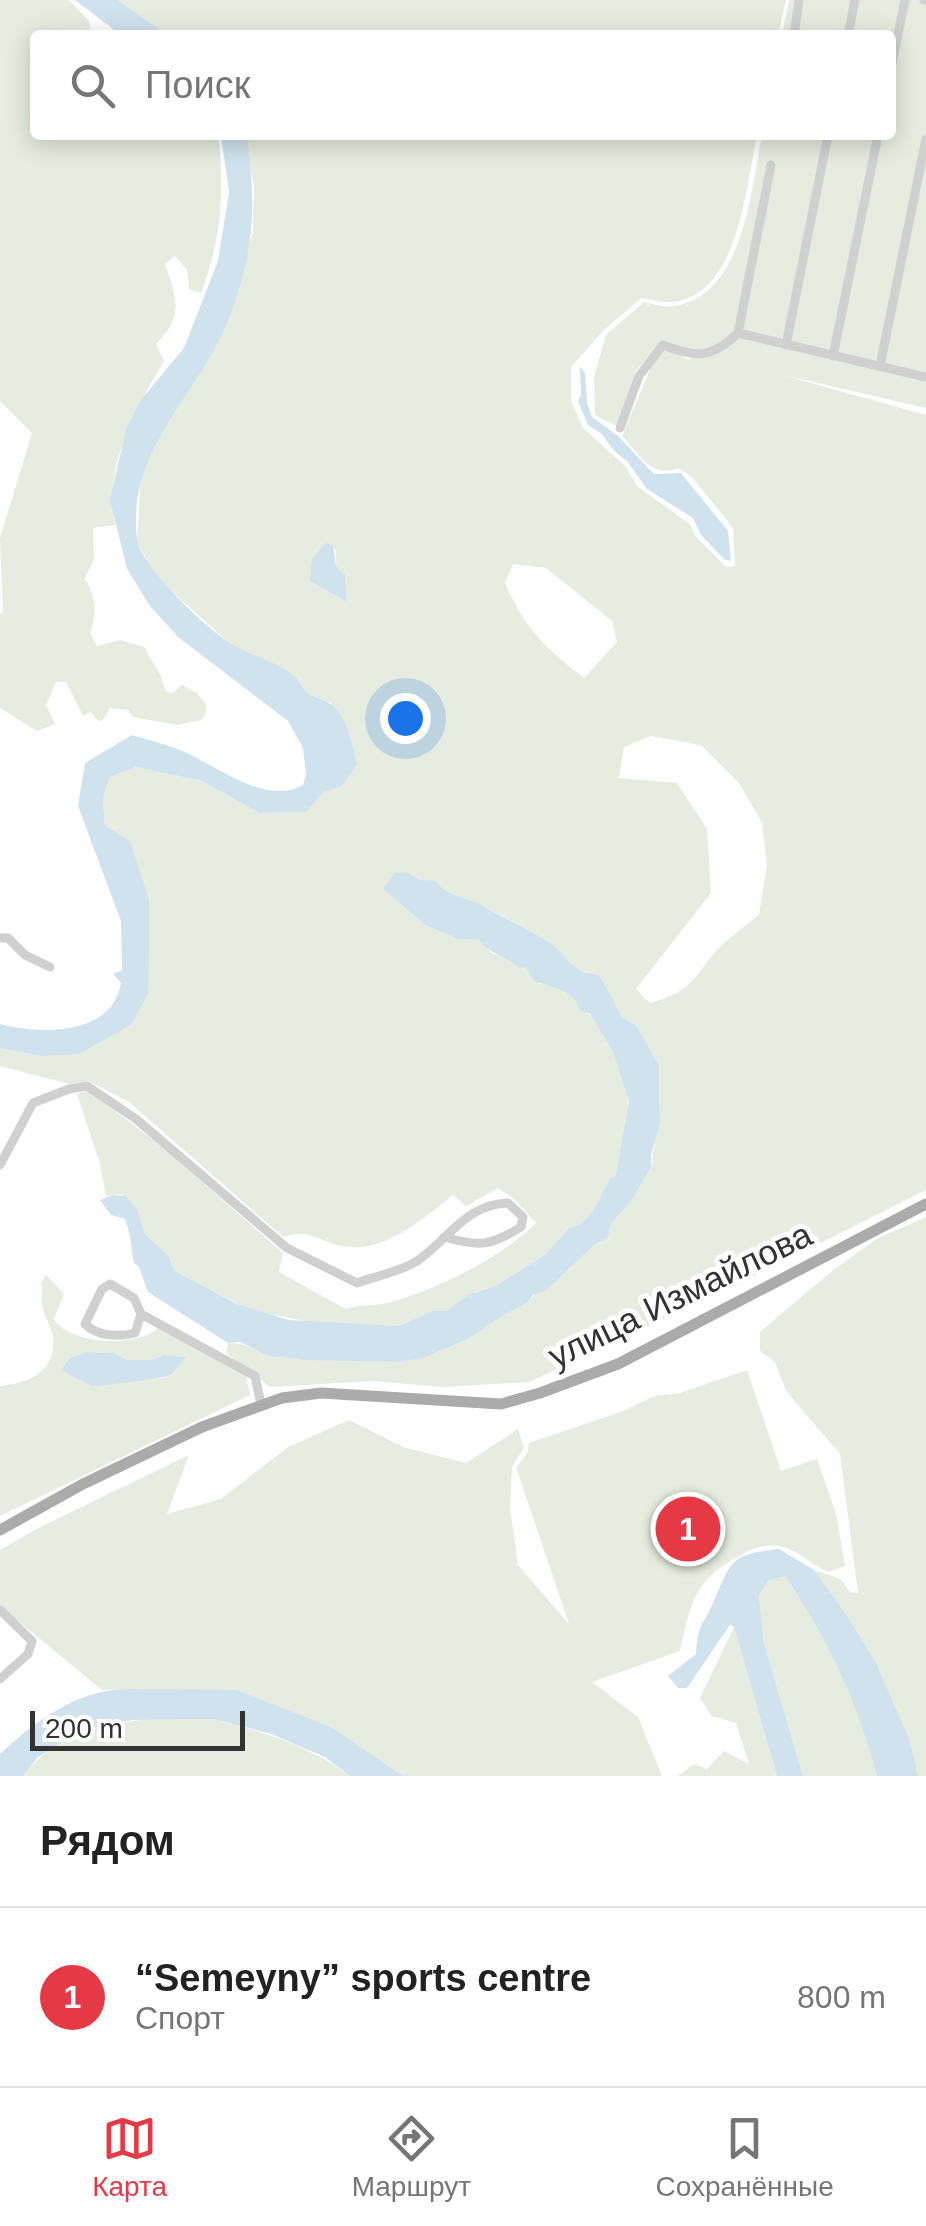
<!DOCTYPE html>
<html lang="ru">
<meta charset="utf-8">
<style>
body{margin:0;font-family:Helvetica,sans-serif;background:#f6f6f6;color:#222}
.scale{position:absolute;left:30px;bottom:25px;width:215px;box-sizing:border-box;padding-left:10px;border:5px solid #333;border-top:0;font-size:28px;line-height:35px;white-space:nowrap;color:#333;-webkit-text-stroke:8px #fff;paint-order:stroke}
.you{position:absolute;left:405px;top:718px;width:35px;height:35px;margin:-25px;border:8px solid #fff;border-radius:50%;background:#1a73e8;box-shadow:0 0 0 15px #1a73e833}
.badge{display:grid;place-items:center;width:65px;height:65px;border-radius:50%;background:#e63946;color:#fff;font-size:32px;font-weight:700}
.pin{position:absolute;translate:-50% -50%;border:5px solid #fff;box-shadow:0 2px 10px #0006}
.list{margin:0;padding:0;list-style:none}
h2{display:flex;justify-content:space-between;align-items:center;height:130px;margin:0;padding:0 40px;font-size:42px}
h2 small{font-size:32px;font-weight:400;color:#767676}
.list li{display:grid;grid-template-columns:65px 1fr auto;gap:30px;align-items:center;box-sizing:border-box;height:180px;padding:0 40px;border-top:2px solid #e0e0e0}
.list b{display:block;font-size:38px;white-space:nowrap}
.list p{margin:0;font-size:32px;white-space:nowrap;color:#767676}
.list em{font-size:32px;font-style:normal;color:#767676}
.icon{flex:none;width:55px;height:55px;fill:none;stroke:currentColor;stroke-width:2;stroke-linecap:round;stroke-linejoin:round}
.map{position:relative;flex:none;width:926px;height:1776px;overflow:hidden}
.search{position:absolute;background:#fff;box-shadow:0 5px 25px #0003;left:30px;right:30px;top:30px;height:110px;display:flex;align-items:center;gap:25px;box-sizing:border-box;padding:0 35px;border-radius:10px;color:#767676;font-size:38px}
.sheet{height:310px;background:#fff}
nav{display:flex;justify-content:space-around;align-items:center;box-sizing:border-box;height:140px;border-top:2px solid #e0e0e0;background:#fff;font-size:28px;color:#767676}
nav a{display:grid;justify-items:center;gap:5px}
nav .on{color:#e63946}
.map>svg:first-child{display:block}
.green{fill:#e6ecdf;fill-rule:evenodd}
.water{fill:#cfe2ee}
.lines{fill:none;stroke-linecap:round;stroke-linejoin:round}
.minor{stroke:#d0d0d0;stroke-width:9}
.major{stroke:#ababab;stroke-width:11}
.labels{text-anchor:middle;stroke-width:10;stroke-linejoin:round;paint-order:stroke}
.street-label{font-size:35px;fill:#333;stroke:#fff}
</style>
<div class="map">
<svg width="926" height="1776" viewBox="0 0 926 1776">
<rect width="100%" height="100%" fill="#fff"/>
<g class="green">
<path d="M0,0H69L89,21L92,35H35V135H215L219,141C224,198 221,239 201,293L189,289L187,270L175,256L165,264C177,299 184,316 156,344L164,361C134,411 104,465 115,525L93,528L94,559L85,578C96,599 98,610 90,633L97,646L120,640L144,647L159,672L166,692L173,693L182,685L197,693L206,704V714L201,720L177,725L133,717L128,710L110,708L102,721L97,720L91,712L83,716L66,682H56L46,705L55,724L37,731L0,708V614L3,612L0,538L32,433L0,401Z"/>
<path d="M118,0H786L778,35H167Z"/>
<path d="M789,0H926V408L783,375L926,415V1190L739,1284L529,1382L443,1387L373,1381L270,1387L226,1353L228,1343C247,1342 266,1356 286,1358L397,1362L434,1354L468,1339L499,1317L527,1303L537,1292L547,1290L593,1246L600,1243L610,1225L632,1200L651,1167L660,1107L659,1066L636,1025L623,1018L600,976L577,969L549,942L499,914L476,903L461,901L429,881L383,889L425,925L458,939L479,940L492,953L526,966L540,984C557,985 575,993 581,1010C607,1020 631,1086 628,1112L616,1177L610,1178L593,1211L581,1224L569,1228L546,1254L497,1285L475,1292L447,1311H432L399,1326L315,1323L249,1310L175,1271L168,1255L145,1234L138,1211L122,1194L106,1196L100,1164L77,1094L88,1090L166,1150L283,1253L279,1272L346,1309C361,1304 377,1306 392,1302C443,1286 498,1260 536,1223L514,1199L498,1188L466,1206L453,1195C424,1218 383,1255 342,1246C317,1241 311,1228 283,1237L129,1102L88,1081L69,1084L0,1066V1048L40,1056L148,993L105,826L103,799L110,777L136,767L202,781L259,813L306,812L331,703L306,693L293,675L230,644L156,577L137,542L141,474L156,442L228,320L253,232L254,186L245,135H757C746,186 739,294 673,302C663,303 651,299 641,298L603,331L571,367V401L583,428L626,467L637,486L691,525L695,536L726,567L735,566L733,528L692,477L678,468C652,479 639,454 622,436L652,365L665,349L688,359L699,357L660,343L635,372L620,424L614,425L595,415L594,377L606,335L644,302C653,304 666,308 675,306C744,294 751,190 762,135H891V35H782ZM326,543L336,550V566L345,576L347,602L310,581ZM513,564L546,568L612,621L617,642L584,678C543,646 526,630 505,583ZM650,736L701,745L739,783L762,823L767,865L759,914C747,925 734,934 722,945C691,976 699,989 650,1003L636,989L711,893L707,829L677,783L619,778L624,747Z"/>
<path d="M926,1217V1776H918C899,1699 860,1634 814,1570L841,1579L850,1592L858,1593L840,1454L786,1391L775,1362L760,1351V1332L832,1271L878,1238Z"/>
<path d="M46,1275L64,1294L54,1319C70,1345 137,1348 158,1328L246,1375L250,1395L0,1516V1386C28,1383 56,1373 53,1338C52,1328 45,1318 43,1308C40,1299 44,1293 41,1284ZM86,1352L114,1353L127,1360H151L164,1355L185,1358L173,1375C144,1383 119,1380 93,1387L62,1370L70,1358Z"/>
<path d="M747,1370L781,1471L817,1459L836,1513L845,1566L828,1572C811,1565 798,1549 779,1546C764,1544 754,1548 741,1555C694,1579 691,1603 680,1651L592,1682L638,1717L662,1776H403L333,1728L125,1689L102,1690L0,1606V1550L40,1527L189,1455L167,1514L221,1499L288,1447L349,1420L403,1447L466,1463L518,1429L524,1448L512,1467L510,1508L518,1565L569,1624L516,1467L527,1454L529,1443L623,1411L654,1396L680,1393Z"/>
<path d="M785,1576L827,1641L860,1716L877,1776H803L764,1643L759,1594L768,1581Z"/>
<path d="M734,1627L777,1776H678L694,1764L707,1769L724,1751L749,1764L736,1723L712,1716L700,1698Z"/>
<path d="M213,1719C263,1732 308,1745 350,1776H23C72,1713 142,1720 213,1719Z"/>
</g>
<g class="water">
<path d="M75,0H118L167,35H121Z"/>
<path d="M221,135H245L247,138C257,208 254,252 229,318C199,396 126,448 137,539C140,566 209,631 233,645C251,656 278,662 294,676C300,681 302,689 309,694C318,699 328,700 335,708C349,723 352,745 357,764L342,786L323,792L306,812L259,813L202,781L136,767L110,777L103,799L105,826L130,841L149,900V944L148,993L132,1024L79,1054L40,1056L0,1048V1024C41,1035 112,1036 121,983L113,974L122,970L121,921L78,806L85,763L132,735C149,740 168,745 185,752C218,767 267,806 303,785L306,775L303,748L288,721L178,637L150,606L127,569L110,500L126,429L140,401L184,348L218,261L229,192Z"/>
<path d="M580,367L585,373L587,403L592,417L618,436L654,474L681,473L728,531L731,561L725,560L701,535L693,518L647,489L627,461L614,451L602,434L588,425L578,401L581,395Z"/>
<path d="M326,543L333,545L336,566L345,575L347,602L310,581L312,559Z"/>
<path d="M406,872L420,880L435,881C446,896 465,897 481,905C503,917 527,929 549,942C560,949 567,962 578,969C584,973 593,973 600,976L623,1018L636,1025L659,1065L660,1123L651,1155V1167L632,1200L610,1225L608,1237L593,1246L547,1290L533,1295L527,1303L500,1317L468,1339L424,1358L397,1362L308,1360L269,1356L240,1342L228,1343L148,1292L139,1267L134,1263C131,1248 131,1234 125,1219L111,1215L100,1200L113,1195L126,1196L138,1211L145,1234L168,1255L175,1271L237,1304L289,1320L399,1326L432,1311H447L468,1295L497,1285L546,1254L569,1228L581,1224L593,1211L610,1178L616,1176L629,1102L613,1051L590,1014L580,1010C573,988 552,988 534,981L526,967L521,968C506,957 490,954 479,940L458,939L425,925L383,889L395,873Z"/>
<path d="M86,1352L114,1353L127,1360H151L164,1355L186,1357L172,1375C145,1382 119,1382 93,1387L61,1370L70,1358Z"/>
<path d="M779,1549L814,1570L847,1616L876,1663L909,1739L918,1776H877C856,1698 830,1643 785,1576L768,1581L759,1595L764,1643L803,1776H777L734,1627L730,1625L687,1688H678L668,1676L696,1654C698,1623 702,1628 713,1603C732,1561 728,1555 779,1549Z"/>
<path d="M125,1689L236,1690L333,1728L403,1776H350L325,1757L271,1734L213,1719L132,1720L80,1730L37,1758L23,1776H0V1754C34,1722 77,1690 125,1689Z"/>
</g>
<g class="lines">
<g class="minor">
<path d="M924,0H926"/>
<path d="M794,35L799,0"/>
<path d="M848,35L855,0"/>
<path d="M891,68L905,0"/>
<path d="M738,333L771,165"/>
<path d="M786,345L828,135"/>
<path d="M833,356L878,135"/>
<path d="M880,366L926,139"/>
<path d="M620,428L639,376L663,345C696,358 711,359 738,333L926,377"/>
<path d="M0,938H8L25,955L50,967"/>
<path d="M0,1165L33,1103L69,1089L87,1086L136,1119L287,1248L357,1283C375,1276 400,1272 417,1261C448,1240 466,1204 508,1203L523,1217L521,1227C490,1246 480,1247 444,1237"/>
<path d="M141,1314L135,1333C119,1337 98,1337 85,1324L102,1289L110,1284L134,1298L141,1314L255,1376L261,1404"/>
<path d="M0,1610L32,1641L28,1654L0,1679"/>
</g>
<path class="major" d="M0,1530L83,1484L202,1427L282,1398L321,1393L501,1404L540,1393L618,1364L926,1204"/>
</g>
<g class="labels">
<g class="street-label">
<text transform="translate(680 1295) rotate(-26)" y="12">улица Измайлова</text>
</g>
</g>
</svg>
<div class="scale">200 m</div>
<div class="you"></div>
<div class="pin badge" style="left:688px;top:1529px">1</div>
<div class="search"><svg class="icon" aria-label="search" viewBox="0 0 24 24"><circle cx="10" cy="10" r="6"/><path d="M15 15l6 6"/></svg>Поиск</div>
</div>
<section class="sheet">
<h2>Рядом<small></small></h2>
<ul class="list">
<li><span class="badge">1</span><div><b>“Semeyny” sports centre</b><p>Спорт</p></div><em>800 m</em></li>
</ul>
</section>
<nav>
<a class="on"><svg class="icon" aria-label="map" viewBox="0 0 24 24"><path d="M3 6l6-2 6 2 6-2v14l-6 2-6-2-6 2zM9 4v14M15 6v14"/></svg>Карта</a>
<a><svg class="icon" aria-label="directions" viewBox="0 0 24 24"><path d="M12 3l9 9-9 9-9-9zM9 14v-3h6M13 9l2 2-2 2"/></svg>Маршрут</a>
<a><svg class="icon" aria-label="saved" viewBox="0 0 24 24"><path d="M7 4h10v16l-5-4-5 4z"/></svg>Сохранённые</a>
</nav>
